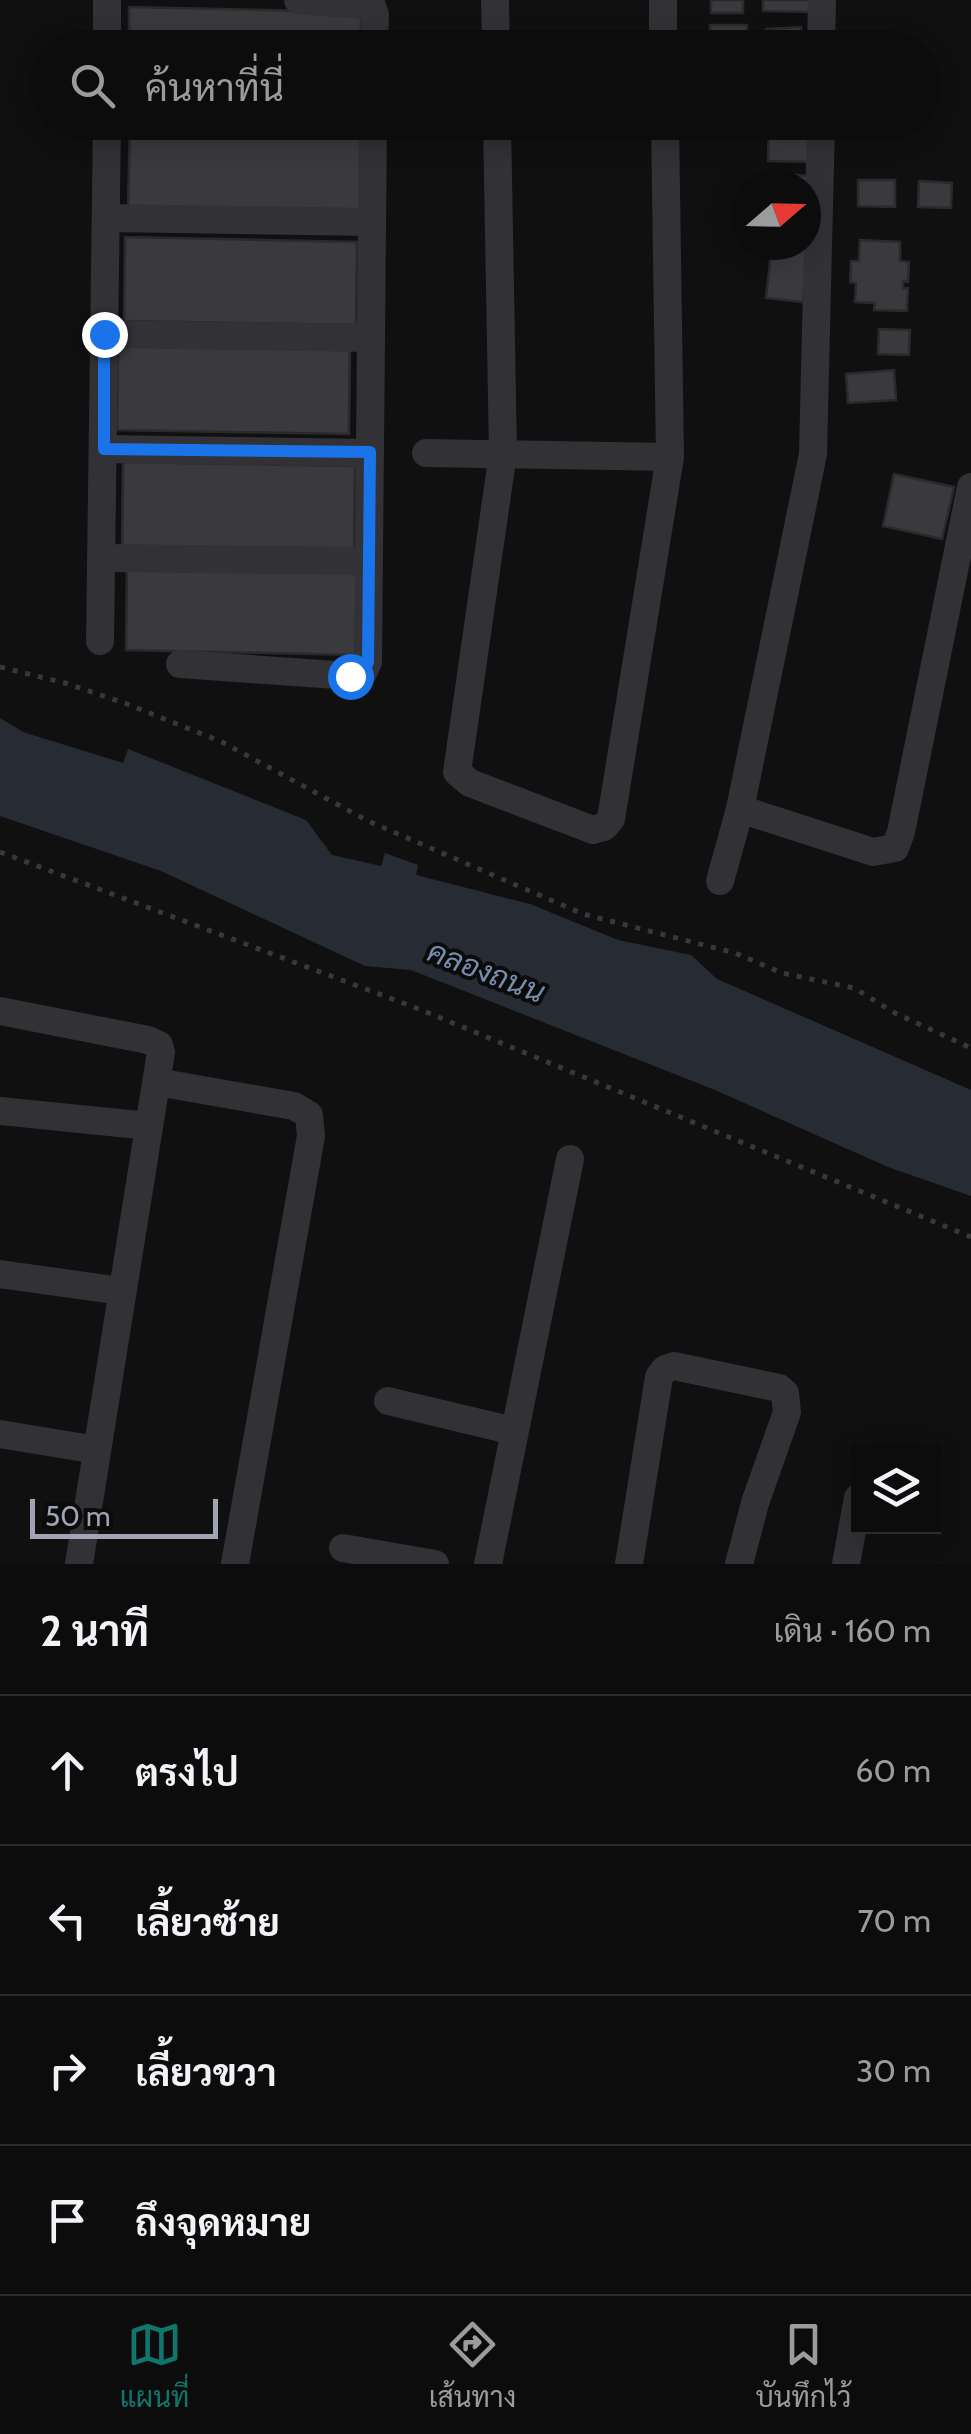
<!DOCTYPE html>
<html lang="th">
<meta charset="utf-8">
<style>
body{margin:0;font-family:Cabin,Sarabun,sans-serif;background:#1a1a1b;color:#f1f3f6}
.controls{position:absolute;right:30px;bottom:30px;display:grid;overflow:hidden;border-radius:0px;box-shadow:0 5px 25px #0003}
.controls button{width:90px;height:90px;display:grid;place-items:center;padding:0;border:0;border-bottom:2px solid #2c2c2e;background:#0c0c0d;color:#f1f3f6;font:50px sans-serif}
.compass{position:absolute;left:731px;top:170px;width:90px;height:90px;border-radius:50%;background:#0c0c0d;box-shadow:0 5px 25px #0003;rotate:70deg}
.scale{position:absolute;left:30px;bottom:25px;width:188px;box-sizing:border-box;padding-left:10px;border:5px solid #a1a4b2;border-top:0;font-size:28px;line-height:35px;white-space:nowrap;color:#a1a4b2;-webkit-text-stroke:8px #0b0b0c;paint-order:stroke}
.stop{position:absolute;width:30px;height:30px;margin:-22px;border:8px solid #1a73e8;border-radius:50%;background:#fff}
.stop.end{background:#1a73e8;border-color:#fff;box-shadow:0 2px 10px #0008}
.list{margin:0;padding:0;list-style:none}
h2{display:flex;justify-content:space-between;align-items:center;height:130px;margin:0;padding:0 40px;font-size:42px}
h2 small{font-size:32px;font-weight:400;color:#9a9b9d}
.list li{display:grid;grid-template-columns:65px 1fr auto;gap:30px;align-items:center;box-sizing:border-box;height:150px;padding:0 40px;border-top:2px solid #2c2c2e}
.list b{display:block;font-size:38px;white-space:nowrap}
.list em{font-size:32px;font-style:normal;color:#9a9b9d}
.icon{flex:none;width:55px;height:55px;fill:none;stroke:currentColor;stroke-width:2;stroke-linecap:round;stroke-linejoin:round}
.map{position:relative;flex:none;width:971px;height:1564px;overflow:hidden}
.search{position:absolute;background:#0c0c0d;box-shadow:0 5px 25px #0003;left:30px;right:30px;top:30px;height:110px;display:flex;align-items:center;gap:25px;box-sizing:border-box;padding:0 35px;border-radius:55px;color:#9a9b9d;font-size:38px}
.sheet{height:730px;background:#0c0c0d}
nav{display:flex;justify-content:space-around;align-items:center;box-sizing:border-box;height:140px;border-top:2px solid #2c2c2e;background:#0c0c0d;font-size:28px;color:#9a9b9d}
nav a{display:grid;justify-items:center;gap:5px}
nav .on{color:#0f766e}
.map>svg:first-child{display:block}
.water{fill:#272c34}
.building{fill:#3a3a3e;stroke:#2a2a2d;stroke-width:2.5}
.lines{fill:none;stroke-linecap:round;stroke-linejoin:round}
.path{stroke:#37383d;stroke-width:5;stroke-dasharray:5 8;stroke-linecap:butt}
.minor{stroke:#313136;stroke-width:28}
.route{stroke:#1a73e8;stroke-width:12}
.labels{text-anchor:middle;stroke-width:8;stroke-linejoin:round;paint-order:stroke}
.water-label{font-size:30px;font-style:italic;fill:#788dad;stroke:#0b0b0c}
</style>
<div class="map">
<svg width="971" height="1564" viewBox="0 0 971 1564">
<rect width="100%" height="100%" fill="#101011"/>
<path class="water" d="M0,718L23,732L123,763L128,749L306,820L332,855L381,866L385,853L418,865L416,875L530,904L618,940L691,955L717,979L971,1090V1196L888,1167L715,1090L411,970L365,966L161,871L0,816Z"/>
<g class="building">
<rect x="711" y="0" width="32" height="13"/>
<path d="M763,0H811V12L763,11Z"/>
<path d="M129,7L361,12V48H129Z"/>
<rect x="710" y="25" width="37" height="23"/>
<path d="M801,27L802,43H806L807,48H768L766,29Z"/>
<path d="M708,122H746V131L708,132Z"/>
<path d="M769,122H810L803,125V138H810V162L768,161Z"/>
<path d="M130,124L362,128L361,212L128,208Z"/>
<path d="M796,175L808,176L806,185H771V178L796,179Z"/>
<path d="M858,180H895V207L858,206Z"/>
<path d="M919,181L952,183L951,208L918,207Z"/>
<path d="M125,237L357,242L356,325L124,321Z"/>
<path d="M860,240L900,242V261L909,262L908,282L903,281V288H908L907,311L874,310L875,303L855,302L856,283L850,282L851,261H859Z"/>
<path d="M772,245L808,247L803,302L766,298Z"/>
<path d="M879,329L910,330L909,355L878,354Z"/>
<path d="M118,346L350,350L349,434L117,430Z"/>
<path d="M894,370L896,400L848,403L846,374Z"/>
<path d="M123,462L355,466L354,550L122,546Z"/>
<path d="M894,474L954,487L942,539L883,526Z"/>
<path d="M127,567L359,571L358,655L126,650Z"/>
</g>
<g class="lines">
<g class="path">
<path d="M0,667L65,683L127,704L222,742L368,821L583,914L735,953L782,973L854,988L895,1013L971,1048"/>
<path d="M0,852L419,1009L971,1237"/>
</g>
<g class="minor">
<path d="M107,0V48"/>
<path d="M298,0L372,6L375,15L374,48"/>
<path d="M495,0L496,48"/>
<path d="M663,0V48"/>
<path d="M821,48L822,0"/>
<path d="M497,122L503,453L457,772L470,783L593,830L604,827L611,819L670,457L665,122"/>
<path d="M106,218L372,222"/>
<path d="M105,334L371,338"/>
<path d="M104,449L370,453"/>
<path d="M426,453L670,457"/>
<path d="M103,558L369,561"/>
<path d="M100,641L107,122"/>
<path d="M180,664L350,676L363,673L368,662L373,122"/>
<path d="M740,809L873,852L895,848L901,832L971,487"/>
<path d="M720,881L740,809L813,454L821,122"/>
<path d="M0,1011L148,1040L159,1045L161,1052L79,1564"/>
<path d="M157,1082L294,1106L309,1115L311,1136L235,1564"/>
<path d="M0,1111L149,1126"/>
<path d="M0,1274L121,1291"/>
<path d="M388,1401L514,1431"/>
<path d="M0,1434L97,1450"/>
<path d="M343,1548L435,1564"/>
<path d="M488,1564L570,1159"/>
<path d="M629,1564L659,1377L665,1369L674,1366L779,1388L785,1393L787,1412L755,1503L739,1564"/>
<path d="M846,1564L858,1498"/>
</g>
</g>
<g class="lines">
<path class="route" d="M104,334V449L370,452L368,662L363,672L350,676"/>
</g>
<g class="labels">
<g class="water-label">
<text transform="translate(486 972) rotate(21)" y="10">คลองถนน</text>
</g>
</g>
</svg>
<div class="controls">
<button><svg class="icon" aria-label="layers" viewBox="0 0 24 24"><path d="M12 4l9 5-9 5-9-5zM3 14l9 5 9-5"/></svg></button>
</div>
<svg class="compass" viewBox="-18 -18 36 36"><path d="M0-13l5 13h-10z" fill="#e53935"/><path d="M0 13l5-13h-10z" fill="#9a9b9d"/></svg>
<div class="scale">50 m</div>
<div class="stop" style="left:350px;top:676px"></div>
<div class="stop end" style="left:104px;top:334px"></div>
<div class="search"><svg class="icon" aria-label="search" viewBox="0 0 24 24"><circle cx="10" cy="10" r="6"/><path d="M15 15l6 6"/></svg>ค้นหาที่นี่</div>
</div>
<section class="sheet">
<h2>2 นาที<small>เดิน · 160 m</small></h2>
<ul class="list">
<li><svg class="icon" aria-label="ahead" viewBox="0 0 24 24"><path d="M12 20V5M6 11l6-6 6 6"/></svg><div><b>ตรงไป</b></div><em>60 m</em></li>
<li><svg class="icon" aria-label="left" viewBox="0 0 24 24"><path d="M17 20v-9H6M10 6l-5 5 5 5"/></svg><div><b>เลี้ยวซ้าย</b></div><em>70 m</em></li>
<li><svg class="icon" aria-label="right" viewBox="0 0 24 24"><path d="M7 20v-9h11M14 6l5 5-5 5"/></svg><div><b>เลี้ยวขวา</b></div><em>30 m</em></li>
<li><svg class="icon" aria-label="arrive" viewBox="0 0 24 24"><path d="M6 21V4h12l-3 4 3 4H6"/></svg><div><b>ถึงจุดหมาย</b></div></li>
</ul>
</section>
<nav>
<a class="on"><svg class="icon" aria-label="map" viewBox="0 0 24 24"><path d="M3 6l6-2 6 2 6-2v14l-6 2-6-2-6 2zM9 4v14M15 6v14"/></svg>แผนที่</a>
<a><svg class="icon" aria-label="directions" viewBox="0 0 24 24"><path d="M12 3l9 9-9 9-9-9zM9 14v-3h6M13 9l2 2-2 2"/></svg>เส้นทาง</a>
<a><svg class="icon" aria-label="saved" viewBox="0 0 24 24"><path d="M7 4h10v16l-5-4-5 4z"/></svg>บันทึกไว้</a>
</nav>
